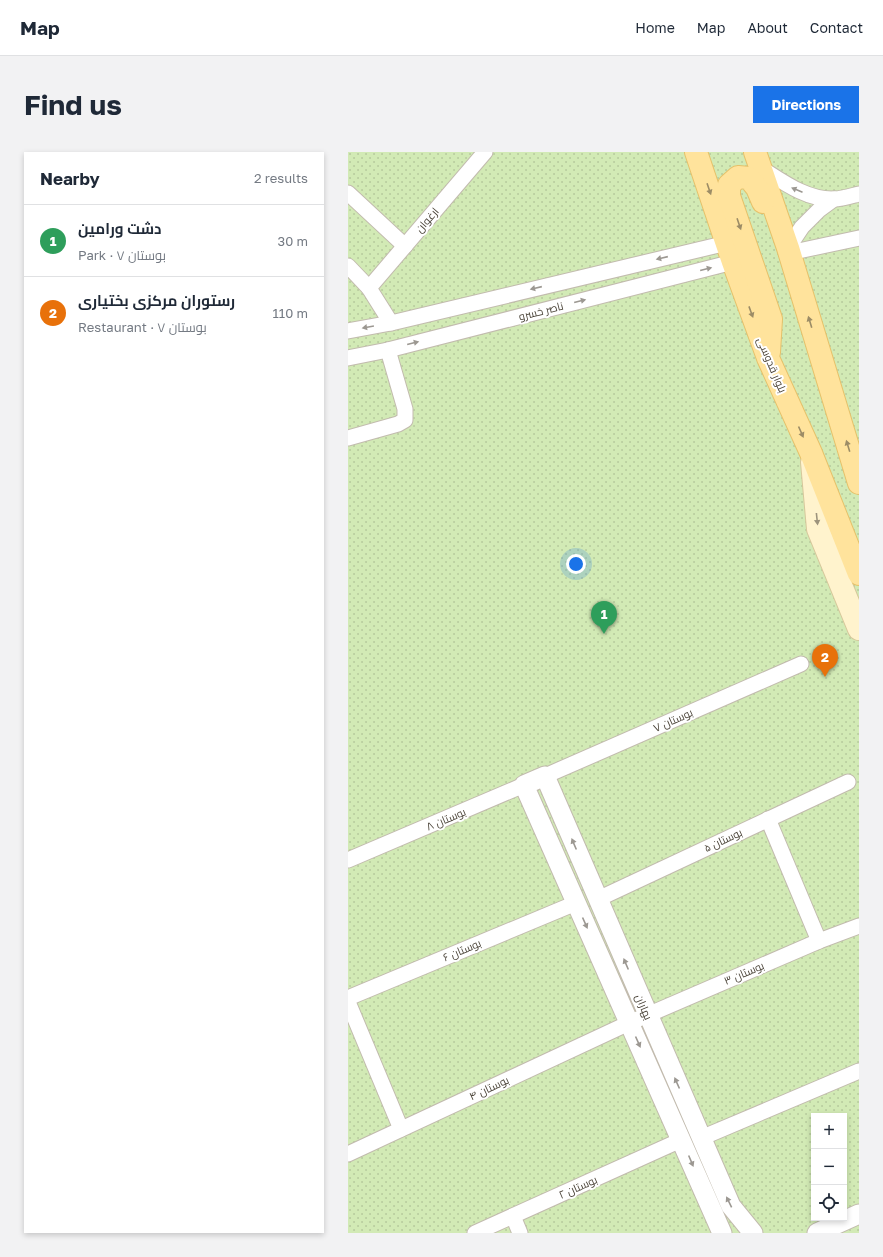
<!DOCTYPE html>
<meta charset="utf-8">
<style>
body{margin:0;font-family:"Golos Text",Cairo,sans-serif;background:#f2f2f3;color:#1f2937}
.controls{position:absolute;right:12px;bottom:12px;display:grid;overflow:hidden;border-radius:0px;box-shadow:0 2px 6px #0003}
.controls button{width:36px;height:36px;display:grid;place-items:center;padding:0;border:0;border-bottom:1px solid #e0e1e3;background:#fff;color:#1f2937;font:20px sans-serif}
.you{position:absolute;left:228px;top:412px;width:14px;height:14px;margin:-10px;border:3px solid #fff;border-radius:50%;background:#1a73e8;box-shadow:0 0 0 6px #1a73e833}
.badge{display:grid;place-items:center;width:26px;height:26px;border-radius:50%;background:#1a73e8;color:#fff;font-size:13px;font-weight:700}
.pin{position:absolute;translate:-50% -33px;filter:drop-shadow(0 1px 2px #0008)}
.pin::after{content:'';position:absolute;top:21px;width:14px;height:12px;background:inherit;clip-path:polygon(0 0,100% 0,50% 100%)}
.list{margin:0;padding:0;list-style:none}
h2{display:flex;justify-content:space-between;align-items:center;height:52px;margin:0;padding:0 16px;font-size:17px}
h2 small{font-size:13px;font-weight:400;color:#747a83}
.list li{display:grid;grid-template-columns:26px 1fr auto;gap:12px;align-items:center;box-sizing:border-box;height:72px;padding:0 16px;border-top:1px solid #e0e1e3}
.list b{display:block;font-size:15px;white-space:nowrap}
.list p{margin:0;font-size:13px;white-space:nowrap;color:#747a83}
.list em{font-size:13px;font-style:normal;color:#747a83}
.icon{flex:none;width:22px;height:22px;fill:none;stroke:currentColor;stroke-width:2;stroke-linecap:round;stroke-linejoin:round}
.map{position:relative;flex:none;width:511px;height:1081px;overflow:hidden;border-radius:0px}
header{display:flex;align-items:center;gap:24px;box-sizing:border-box;height:56px;padding:0 20px;background:#fff;border-bottom:1px solid #e0e1e3}
header strong{font-size:19px}
nav{display:flex;gap:22px;margin-inline-start:auto;font-size:14px}
.intro{display:flex;align-items:center;justify-content:space-between;box-sizing:border-box;height:96px;padding:0 24px}
h1{margin:0;font-size:28px}
.button{padding:10px 18px;border-radius:0px;background:#1a73e8;color:#fff;font-size:14px;font-weight:700}
main{display:flex;gap:24px;padding:0 24px}
aside{flex:1;background:#fff;border-radius:0px;box-shadow:0 2px 6px #0003}
.map>svg:first-child{display:block}
.park{fill:url(#park-dots);fill-rule:evenodd}
.lines{fill:none;stroke-linecap:round;stroke-linejoin:round}
.minor-casing{stroke:#c2bbae;stroke-width:17}
.tertiary-casing{stroke:#c2bbae;stroke-width:21}
.secondary-casing{stroke:#d6c79b;stroke-width:24}
.primary-casing{stroke:#e6c16a;stroke-width:24}
.minor{stroke:#fff;stroke-width:15}
.tertiary{stroke:#fff;stroke-width:19}
.secondary{stroke:#fff3cd;stroke-width:22}
.primary{stroke:#ffe39c;stroke-width:22}
.oneway{fill:#9c8c66}
.oneway2{fill:#9c9892}
.oneway3{fill:#9c937c}
.labels{text-anchor:middle;stroke-width:4;stroke-linejoin:round;paint-order:stroke}
.street-label{font-size:11px;fill:#4b4439;stroke:#fff}
</style>
<header>
<strong>Map</strong>
<nav><a>Home</a><a>Map</a><a>About</a><a>Contact</a></nav>
</header>
<div class="intro"><h1>Find us</h1><a class="button">Directions</a></div>
<main>
<aside>
<h2>Nearby<small>2 results</small></h2>
<ul class="list">
<li><span class="badge" style="background:#2e9e5b">1</span><div><b>دشت ورامین</b><p>Park · بوستان ۷</p></div><em>30 m</em></li>
<li><span class="badge" style="background:#e8710a">2</span><div><b>رستوران مرکزی بختیاری</b><p>Restaurant · بوستان ۷</p></div><em>110 m</em></li>
</ul>
</aside>
<div class="map">
<svg width="511" height="1081" viewBox="0 0 511 1081">
<defs>
<pattern id="park-dots" width="8" height="8" patternUnits="userSpaceOnUse"><rect width="8" height="8" fill="#d2eab5"/><path d="M2 2h.1M6 6h.1" fill="none" stroke="#b6ca9c" stroke-width="1.8" stroke-linecap="round"/></pattern>
</defs>
<rect width="100%" height="100%" fill="#f6f3ec"/>
<path class="park" d="M0,0H511V1081H0ZM466,964H496V1066H466Z"/>
<g class="lines">
<defs>
<g id="minor">
<path d="M413,16C435,30 459,48 486,47C494,47 503,44 511,42"/>
<path d="M0,41L57,94"/>
<path d="M440,96L454,75L471,58L486,47"/>
<path d="M441,101L511,86"/>
<path d="M0,114L21,136"/>
<path d="M43,171L21,136L137,0"/>
<path d="M0,179L43,171L379,91"/>
<path d="M0,206L40,198L385,110"/>
<path d="M0,286L50,272L57,268V257L40,198"/>
<path d="M197,624L453,512"/>
<path d="M420,667L471,789"/>
<path d="M0,708L176,633"/>
<path d="M250,747L500,630"/>
<path d="M0,846L228,751"/>
<path d="M0,850L53,977"/>
<path d="M353,986L511,919"/>
<path d="M0,1002L281,871L471,789L511,774"/>
<path d="M165,1064L172,1081"/>
<path d="M127,1081L333,988"/>
</g>
<g id="tertiary">
<path d="M374,1081L176,633L197,624L383,1054L405,1081"/>
<path d="M469,1081L511,1062"/>
</g>
<path id="secondary" d="M464,310L470,377L511,477"/>
<g id="primary">
<path d="M348,0L385,110L420,206L463,301L511,422"/>
<path d="M407,0L440,96L511,331"/>
<path d="M415,50L409,36L401,26L390,25L381,33V44L423,167L421,200"/>
</g>
</defs>
<use href="#minor" class="minor-casing"/>
<use href="#tertiary" class="tertiary-casing"/>
<use href="#secondary" class="secondary-casing"/>
<use href="#primary" class="primary-casing"/>
<use href="#minor" class="minor"/>
<use href="#tertiary" class="tertiary"/>
<use href="#secondary" class="secondary"/>
<use href="#primary" class="primary"/>
</g>
<defs><path id="oneway-solid" d="M-6-.8H1V-3.2L6.5 0L1 3.2V.8H-6Z"/></defs>
<g class="oneway">
<use href="#oneway-solid" transform="translate(361 37) rotate(71)"/>
<use href="#oneway-solid" transform="translate(391 72) rotate(71)"/>
<use href="#oneway-solid" transform="translate(403 160) rotate(70)"/>
<use href="#oneway-solid" transform="translate(462 170) rotate(-107)"/>
<use href="#oneway-solid" transform="translate(453 280) rotate(66)"/>
<use href="#oneway-solid" transform="translate(500 294) rotate(-107)"/>
</g>
<g class="oneway2">
<use href="#oneway-solid" transform="translate(449 38) rotate(-157)"/>
<use href="#oneway-solid" transform="translate(314 106) rotate(167)"/>
<use href="#oneway-solid" transform="translate(358 117) rotate(-14)"/>
<use href="#oneway-solid" transform="translate(188 136) rotate(167)"/>
<use href="#oneway-solid" transform="translate(232 149) rotate(-14)"/>
<use href="#oneway-solid" transform="translate(20 175) rotate(170)"/>
<use href="#oneway-solid" transform="translate(65 191) rotate(-14)"/>
<use href="#oneway-solid" transform="translate(226 692) rotate(-113)"/>
<use href="#oneway-solid" transform="translate(237 771) rotate(66)"/>
<use href="#oneway-solid" transform="translate(278 812) rotate(-113)"/>
<use href="#oneway-solid" transform="translate(290 890) rotate(66)"/>
<use href="#oneway-solid" transform="translate(329 931) rotate(-114)"/>
<use href="#oneway-solid" transform="translate(343 1009) rotate(67)"/>
<use href="#oneway-solid" transform="translate(381 1050) rotate(-116)"/>
</g>
<use class="oneway3" href="#oneway-solid" transform="translate(469 367) rotate(84)"/>
<g class="labels">
<g class="street-label">
<text transform="translate(79 68) rotate(-49)" y="4">ارغوان</text>
<text transform="translate(193 159) rotate(-14)" y="4">ناصر خسرو</text>
<text transform="translate(424 213) rotate(67)" y="4">بلوار قدوسی</text>
<text transform="translate(325 568) rotate(-24)" y="4">بوستان ۷</text>
<text transform="translate(98 667) rotate(-23)" y="4">بوستان ۸</text>
<text transform="translate(375 688) rotate(-25)" y="4">بوستان ۵</text>
<text transform="translate(114 798) rotate(-23)" y="4">بوستان ۶</text>
<text transform="translate(396 821) rotate(-23)" y="4">بوستان ۳</text>
<text transform="translate(296 855) rotate(67)" y="4">بهاران</text>
<text transform="translate(141 936) rotate(-25)" y="4">بوستان ۴</text>
<text transform="translate(230 1035) rotate(-24)" y="4">بوستان ۲</text>
</g>
</g>
</svg>
<div class="controls">
<button>+</button>
<button>−</button>
<button><svg class="icon" aria-label="locate" viewBox="0 0 24 24"><circle cx="12" cy="12" r="6"/><path d="M12 2v4M12 18v4M2 12h4M18 12h4"/></svg></button>
</div>
<div class="you"></div>
<div class="pin badge" style="left:256px;top:482px;background:#2e9e5b">1</div>
<div class="pin badge" style="left:477px;top:525px;background:#e8710a">2</div>
</div>
</main>
